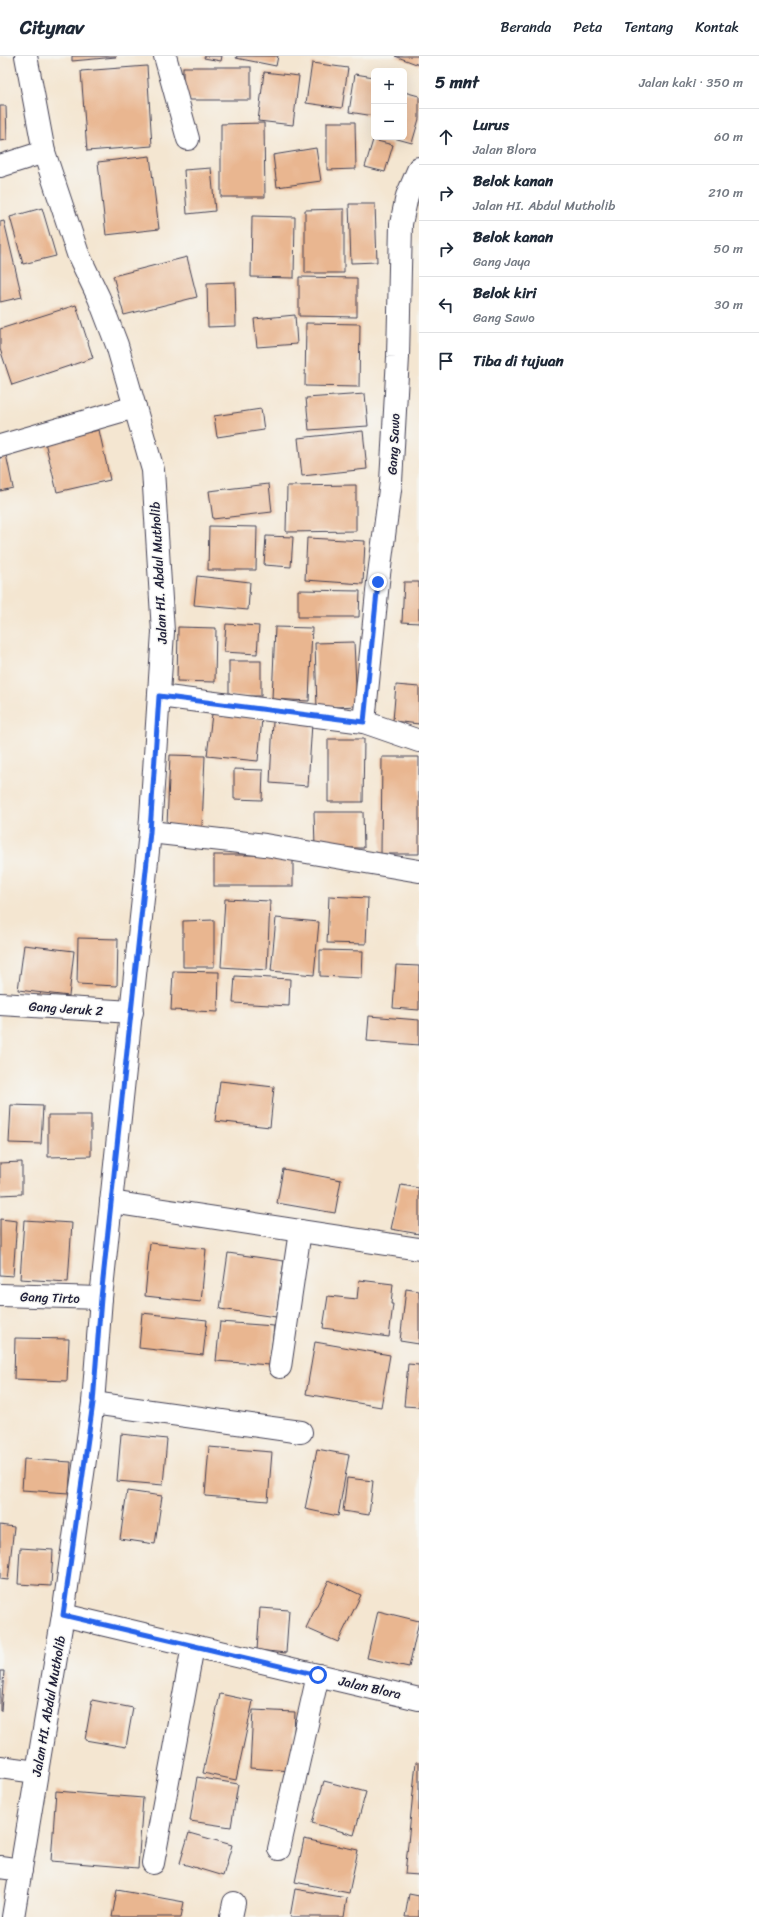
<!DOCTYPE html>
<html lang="id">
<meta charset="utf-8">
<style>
body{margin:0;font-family:Sriracha,sans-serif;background:#f2f2f3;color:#1f2937}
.controls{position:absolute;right:12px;top:12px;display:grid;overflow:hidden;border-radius:6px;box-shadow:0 4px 16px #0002}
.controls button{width:36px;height:36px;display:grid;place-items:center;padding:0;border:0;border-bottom:1px solid #e0e1e3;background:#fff;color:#1f2937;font:20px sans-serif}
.stop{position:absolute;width:12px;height:12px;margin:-9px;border:3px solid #2563eb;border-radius:50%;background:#fff}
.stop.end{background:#2563eb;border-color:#fff;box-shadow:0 1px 4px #0008}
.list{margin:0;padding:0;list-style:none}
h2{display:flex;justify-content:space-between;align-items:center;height:52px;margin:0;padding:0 16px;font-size:17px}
h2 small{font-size:13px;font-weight:400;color:#747a83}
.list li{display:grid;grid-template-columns:26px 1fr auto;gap:12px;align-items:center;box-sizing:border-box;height:56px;padding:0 16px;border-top:1px solid #e0e1e3}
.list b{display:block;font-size:15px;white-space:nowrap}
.list p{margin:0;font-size:13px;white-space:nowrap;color:#747a83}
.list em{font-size:13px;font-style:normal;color:#747a83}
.icon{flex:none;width:22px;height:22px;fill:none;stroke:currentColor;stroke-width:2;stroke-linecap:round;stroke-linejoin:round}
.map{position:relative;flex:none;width:419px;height:1861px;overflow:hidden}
header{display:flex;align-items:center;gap:24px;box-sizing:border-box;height:56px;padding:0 20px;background:#fff;border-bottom:1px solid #e0e1e3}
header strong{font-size:19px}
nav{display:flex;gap:22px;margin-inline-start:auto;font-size:14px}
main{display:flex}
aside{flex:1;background:#fff}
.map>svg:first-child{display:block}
.building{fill:#e9b690}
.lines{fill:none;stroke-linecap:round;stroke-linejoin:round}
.minor-casing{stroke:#423f52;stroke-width:24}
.minor{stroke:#fff;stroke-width:22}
.route{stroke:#2563eb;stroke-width:5}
.labels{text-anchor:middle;stroke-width:3;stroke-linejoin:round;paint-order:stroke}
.street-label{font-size:13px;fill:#22223b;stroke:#f6f6f2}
</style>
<header>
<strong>Citynav</strong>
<nav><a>Beranda</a><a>Peta</a><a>Tentang</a><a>Kontak</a></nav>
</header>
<main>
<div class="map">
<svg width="419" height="1861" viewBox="0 0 419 1861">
<rect width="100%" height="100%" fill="#f6f6f2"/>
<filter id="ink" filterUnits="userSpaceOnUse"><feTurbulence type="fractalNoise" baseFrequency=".025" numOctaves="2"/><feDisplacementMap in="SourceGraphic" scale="8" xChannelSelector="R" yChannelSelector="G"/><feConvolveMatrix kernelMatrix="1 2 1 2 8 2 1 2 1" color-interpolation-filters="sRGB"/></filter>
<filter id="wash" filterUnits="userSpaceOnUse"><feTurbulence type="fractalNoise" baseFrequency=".012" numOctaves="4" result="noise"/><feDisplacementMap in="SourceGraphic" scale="16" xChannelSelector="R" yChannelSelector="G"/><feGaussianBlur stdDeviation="0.9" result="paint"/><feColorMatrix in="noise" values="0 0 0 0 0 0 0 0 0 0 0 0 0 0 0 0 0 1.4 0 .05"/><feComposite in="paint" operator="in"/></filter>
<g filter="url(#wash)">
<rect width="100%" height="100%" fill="#f4e6d1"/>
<g id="blocks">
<g class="building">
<path d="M72,0H116V1L72,5Z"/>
<path d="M205,0H222L221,5L204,2Z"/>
<path d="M237,0H278L276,10L236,2Z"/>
<path d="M395,0H419V9Z"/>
<path d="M312,7L348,12L342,52L306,47Z"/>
<path d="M147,10L152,90L87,95L81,15Z"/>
<rect x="183" y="11" width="68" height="33"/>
<path d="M264,16L299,20L293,69L258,65Z"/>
<path d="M355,18L374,21V60L349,56Z"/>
<path d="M404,36L419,40V63L412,87L390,81H404Z"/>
<path d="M0,50H6L7,84L0,85Z"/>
<path d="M327,66H355L356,113L327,114Z"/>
<path d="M264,67L265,141H221V68Z"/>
<path d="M373,84L393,89L385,116L365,111Z"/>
<path d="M316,92L321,125L277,131L273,99Z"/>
<path d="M150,100L159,173L106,179L98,106Z"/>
<path d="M211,112L215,155L187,158L184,114Z"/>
<path d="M349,148H375L377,206L351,207Z"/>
<path d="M42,152L56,200L23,208L10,161Z"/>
<path d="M344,153V217H305V154Z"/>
<path d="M252,160L295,161L294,222L251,221Z"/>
<path d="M4,165L22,241L0,246V166Z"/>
<path d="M187,201L197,241L124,259L113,220Z"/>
<path d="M299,221L357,222V261L299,260Z"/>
<path d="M235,226L236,270L208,271L207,227Z"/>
<path d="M76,249L93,302L12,329L0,293V273Z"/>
<path d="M295,259L297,288L257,291L254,263Z"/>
<path d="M306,267L360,268L359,331L305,330Z"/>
<path d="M365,338L368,370L309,374L306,342Z"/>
<path d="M261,353L264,374L217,381L214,360Z"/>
<path d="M99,374L110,424L57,436L45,386Z"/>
<path d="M363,375L367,413L302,420L298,382Z"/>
<path d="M6,398L13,432L0,435V400Z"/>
<path d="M269,428L272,456L213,463L209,435Z"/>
<path d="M356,429V475L286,476L287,430Z"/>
<path d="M209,470L257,471L256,514H208Z"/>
<path d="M266,480L293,481L291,511L264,509Z"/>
<path d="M307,482L365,485L363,528L305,524Z"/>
<path d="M197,520L250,526L248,554L194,549Z"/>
<path d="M404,526H419V567L402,566Z"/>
<path d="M298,534L360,535L359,561H298Z"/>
<path d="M226,568L259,570L257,598L224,596Z"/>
<path d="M178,571L216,572L215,626L177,625Z"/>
<path d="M275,571L312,572L309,645L272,643Z"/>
<path d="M354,586L357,650L317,652L315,587Z"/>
<rect x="229" y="605" width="32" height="35"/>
<path d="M396,629L419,631V668L393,665Z"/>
<path d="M212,658L262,663L258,705L207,700Z"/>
<path d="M273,665L312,667L308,730L270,727Z"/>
<path d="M328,683H364L363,746H328Z"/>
<path d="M170,699L205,700L202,771L167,769Z"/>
<path d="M382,701H419V798H381Z"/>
<path d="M234,713L263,714L262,744L234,743Z"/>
<path d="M314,756H363L364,792H315Z"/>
<rect x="214" y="799" width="79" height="31"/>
<path d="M329,840L368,842L366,888L327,887Z"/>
<path d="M225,843L270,845L267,914L221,911Z"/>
<path d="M276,862L319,866L314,919L271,915Z"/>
<path d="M214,864V911H183V865Z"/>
<path d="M78,882L118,883L117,930L77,928Z"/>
<path d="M24,889L74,895L69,940L18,934Z"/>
<path d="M320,894L363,895L362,922L320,920Z"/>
<path d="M396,909L419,910V954L393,952Z"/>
<path d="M173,915L219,916L218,956L171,954Z"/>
<path d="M235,920L290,923L289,950L233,947Z"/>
<path d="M369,960L419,964V989L367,985Z"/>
<path d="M220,1025L274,1031L270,1071L215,1065Z"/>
<path d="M11,1049L43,1050L41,1088L9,1087Z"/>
<path d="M48,1059H91V1100L48,1101Z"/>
<path d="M22,1106V1138L0,1139V1107Z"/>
<path d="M283,1113L341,1124L335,1157L277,1147Z"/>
<path d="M401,1129L419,1132V1178L391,1173Z"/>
<path d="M0,1163L17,1165L13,1220L0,1219Z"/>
<path d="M24,1164L72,1167L68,1226L20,1223Z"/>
<path d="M150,1187L206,1193L201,1246L145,1240Z"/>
<path d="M228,1197L284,1205L276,1261L220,1253Z"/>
<path d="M359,1224L393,1228L391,1248H393L389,1281L323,1272L328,1240L357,1243Z"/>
<path d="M406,1233L419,1235V1288L400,1285Z"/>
<path d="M142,1257L207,1264L203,1299L139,1292Z"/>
<path d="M220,1266L274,1270L270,1309L216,1305Z"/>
<path d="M15,1282L69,1283L67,1325L14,1323Z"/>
<path d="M315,1286L390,1299L381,1351L306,1338Z"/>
<path d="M408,1308L419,1309V1351L404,1350Z"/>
<path d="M121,1378L167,1383L163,1429L117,1425Z"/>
<path d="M209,1391L272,1396L268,1445L205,1440Z"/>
<path d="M317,1393L349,1399L338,1460L305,1453Z"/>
<path d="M24,1403L71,1406L69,1437L22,1434Z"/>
<path d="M347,1422L373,1425L369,1459L343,1455Z"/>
<path d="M127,1435L162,1440L155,1488L120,1483Z"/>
<path d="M0,1469L14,1471L8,1524L0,1523Z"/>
<path d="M20,1492L53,1494L51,1530L18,1528Z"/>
<path d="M329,1524L361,1539L338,1586L306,1572Z"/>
<path d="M260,1552L289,1554L286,1597L257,1594Z"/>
<path d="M378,1555L419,1565L409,1611L367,1602Z"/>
<path d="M0,1615H4L1,1655H0Z"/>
<path d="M220,1638L253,1645L236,1724L203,1717Z"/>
<path d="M92,1644L133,1652L126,1691L85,1684Z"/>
<path d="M253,1654L295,1656L292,1715L250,1712Z"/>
<path d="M416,1706H419V1819L405,1818Z"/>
<path d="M197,1721L238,1728L231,1771L190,1765Z"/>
<path d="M324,1725L366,1736L354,1779L312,1767Z"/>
<path d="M56,1735L143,1742L138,1812L51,1805Z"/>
<path d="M189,1777L232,1789L223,1820L180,1807Z"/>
<path d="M304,1783L358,1794L349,1837L295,1826Z"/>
<path d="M295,1833L347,1842L344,1861H290Z"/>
<path d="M117,1834L184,1846L181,1861H112Z"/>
<path d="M409,1838L419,1840V1861H405Z"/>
</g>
</g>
</g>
<g filter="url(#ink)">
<use href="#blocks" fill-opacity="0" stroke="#423f52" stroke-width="1"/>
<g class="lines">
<defs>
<g id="minor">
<path d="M165,0L188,83"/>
<path d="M0,110L44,96"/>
<path d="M0,390L135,351"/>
<path d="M159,640L364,666L419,685"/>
<path d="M364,666L378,526L391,426L398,301L401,168L407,140L419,112"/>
<path d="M150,776L265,789L419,815"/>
<path d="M0,948L132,956"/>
<path d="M111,1146L419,1193"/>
<path d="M0,1239L101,1242"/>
<path d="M280,1311L300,1175"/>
<path d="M93,1347L301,1376"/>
<path d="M63,1559L419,1643"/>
<path d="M0,1711L36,1716"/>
<path d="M279,1793L318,1619"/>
<path d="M153,1807L193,1590"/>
<path d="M0,1811L21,1814"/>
<path d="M13,1861L63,1559L93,1347L101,1242L150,776L163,576L153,414L117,289L99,242L78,198L44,96L26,0"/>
<path d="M231,1861L234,1847"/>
</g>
</defs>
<use href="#minor" class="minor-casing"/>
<use href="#minor" class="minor"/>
</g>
</g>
<g class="lines" filter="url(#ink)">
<path class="route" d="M318,1619L63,1559L93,1347L101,1242L150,776L159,640L364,666L378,526"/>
</g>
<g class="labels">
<g class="street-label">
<text transform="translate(393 388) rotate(-87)" y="5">Gang Sawo</text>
<text transform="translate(158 517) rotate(-93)" y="5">Jalan HI. Abdul Mutholib</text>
<text transform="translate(66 952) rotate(4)" y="5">Gang Jeruk 2</text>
<text transform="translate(50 1241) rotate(2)" y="5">Gang Tirto</text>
<text transform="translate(370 1631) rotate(13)" y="5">Jalan Blora</text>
<text transform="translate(48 1650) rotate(-80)" y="5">Jalan HI. Abdul Mutholib</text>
</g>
</g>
</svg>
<div class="controls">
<button>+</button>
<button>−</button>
</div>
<div class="stop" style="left:318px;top:1619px"></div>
<div class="stop end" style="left:378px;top:526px"></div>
</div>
<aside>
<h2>5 mnt<small>Jalan kaki · 350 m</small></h2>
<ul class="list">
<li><svg class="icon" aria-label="ahead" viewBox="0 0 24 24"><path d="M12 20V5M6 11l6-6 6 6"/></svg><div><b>Lurus</b><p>Jalan Blora</p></div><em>60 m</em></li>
<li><svg class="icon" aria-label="right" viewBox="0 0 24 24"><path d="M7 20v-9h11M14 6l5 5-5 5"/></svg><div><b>Belok kanan</b><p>Jalan HI. Abdul Mutholib</p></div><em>210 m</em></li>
<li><svg class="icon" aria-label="right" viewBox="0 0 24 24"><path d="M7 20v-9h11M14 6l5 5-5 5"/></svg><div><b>Belok kanan</b><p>Gang Jaya</p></div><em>50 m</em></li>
<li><svg class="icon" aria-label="left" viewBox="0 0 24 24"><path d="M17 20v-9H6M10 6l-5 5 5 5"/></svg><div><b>Belok kiri</b><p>Gang Sawo</p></div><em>30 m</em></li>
<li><svg class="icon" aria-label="arrive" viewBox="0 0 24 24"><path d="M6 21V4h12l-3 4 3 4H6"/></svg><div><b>Tiba di tujuan</b></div></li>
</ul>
</aside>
</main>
